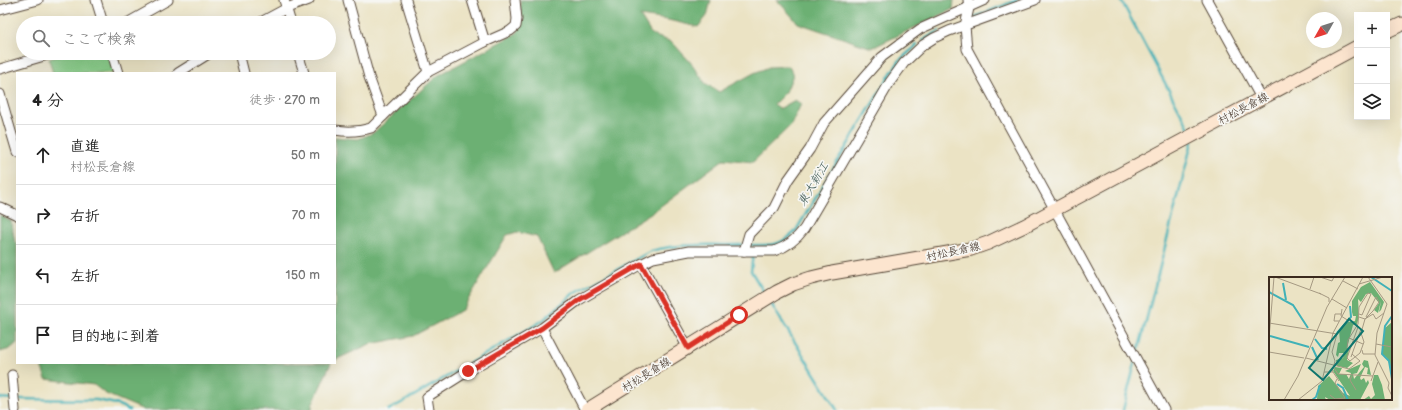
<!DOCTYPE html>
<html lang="ja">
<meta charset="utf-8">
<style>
body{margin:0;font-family:"Balsamiq Sans","Klee One",sans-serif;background:#f6f6f6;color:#222}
.controls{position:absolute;right:12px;top:12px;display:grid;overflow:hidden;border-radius:0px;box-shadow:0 4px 16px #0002}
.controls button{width:36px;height:36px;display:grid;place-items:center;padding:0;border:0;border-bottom:1px solid #e0e0e0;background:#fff;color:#222;font:20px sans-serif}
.compass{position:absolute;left:1306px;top:12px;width:36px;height:36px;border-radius:50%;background:#fff;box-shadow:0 4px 16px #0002;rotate:231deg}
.stop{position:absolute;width:12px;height:12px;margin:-9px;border:3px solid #d93025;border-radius:50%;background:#fff}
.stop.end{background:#d93025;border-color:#fff;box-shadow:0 1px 4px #0008}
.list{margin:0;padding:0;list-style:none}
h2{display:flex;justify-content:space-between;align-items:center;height:52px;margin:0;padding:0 16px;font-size:17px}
h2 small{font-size:13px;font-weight:400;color:#767676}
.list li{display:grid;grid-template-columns:26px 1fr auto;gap:12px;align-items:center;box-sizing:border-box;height:60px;padding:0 16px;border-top:1px solid #e0e0e0}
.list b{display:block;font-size:15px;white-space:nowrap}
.list p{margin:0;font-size:13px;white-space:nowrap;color:#767676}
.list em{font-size:13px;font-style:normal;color:#767676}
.icon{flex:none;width:22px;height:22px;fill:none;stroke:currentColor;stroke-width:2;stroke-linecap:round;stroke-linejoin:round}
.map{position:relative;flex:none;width:1402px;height:410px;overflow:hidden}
.search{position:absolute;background:#fff;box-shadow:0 4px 16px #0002;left:16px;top:16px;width:320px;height:44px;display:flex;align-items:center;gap:10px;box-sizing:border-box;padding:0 14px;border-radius:22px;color:#767676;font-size:15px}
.panel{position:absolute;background:#fff;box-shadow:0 4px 16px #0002;left:16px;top:72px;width:320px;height:292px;border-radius:0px}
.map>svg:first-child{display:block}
.green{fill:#86cc86;stroke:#607b52}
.forest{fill:#6cb073;stroke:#546d48}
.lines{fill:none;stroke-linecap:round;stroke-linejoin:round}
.stream{stroke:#40b1b7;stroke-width:2.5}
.street-casing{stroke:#554637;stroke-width:11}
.secondary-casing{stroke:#554637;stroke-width:15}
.street{stroke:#fff;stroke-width:9}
.secondary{stroke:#fce5cf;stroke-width:13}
.route{stroke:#d93025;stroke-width:5}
.labels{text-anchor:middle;stroke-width:3.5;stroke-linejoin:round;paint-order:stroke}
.street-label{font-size:11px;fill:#3b2a1e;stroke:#f6f6f2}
.water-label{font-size:12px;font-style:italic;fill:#3d5954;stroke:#f6f6f2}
.inset-river{fill:none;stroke:#40b1b7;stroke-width:2}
.inset-road{fill:none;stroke:#a59982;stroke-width:1}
.view{fill:#0f766e;fill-opacity:0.15;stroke:#0f766e;stroke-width:2}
.inset-edge{fill:none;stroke:#3b2a1e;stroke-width:2}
</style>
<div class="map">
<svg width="1402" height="410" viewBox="0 0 1402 410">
<rect width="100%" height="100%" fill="#f6f6f2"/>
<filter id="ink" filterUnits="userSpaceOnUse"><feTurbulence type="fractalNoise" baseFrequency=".025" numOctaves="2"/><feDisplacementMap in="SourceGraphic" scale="8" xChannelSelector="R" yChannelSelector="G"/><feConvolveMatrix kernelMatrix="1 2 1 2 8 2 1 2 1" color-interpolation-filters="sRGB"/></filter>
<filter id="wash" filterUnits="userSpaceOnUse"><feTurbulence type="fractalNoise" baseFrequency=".012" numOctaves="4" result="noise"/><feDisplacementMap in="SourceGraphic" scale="16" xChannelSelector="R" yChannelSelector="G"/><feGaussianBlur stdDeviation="0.9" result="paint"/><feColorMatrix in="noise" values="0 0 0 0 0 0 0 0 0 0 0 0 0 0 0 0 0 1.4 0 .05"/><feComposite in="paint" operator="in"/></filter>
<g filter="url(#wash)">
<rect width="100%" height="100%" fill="#ebe3c4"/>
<path class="green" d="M67,53H110L115,73H53L49,59Z"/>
<g class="forest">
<path d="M520,0H711L707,16L698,27L668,20L640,16L652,35L672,42L692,64L705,83L719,92L754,73L769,67L789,66L793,75L786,92L774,104L779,109L795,100L801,104L791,125L753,162L724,159L654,211L554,273L537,237L517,232L507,235L462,310L413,336L370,344L335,360V137L358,139L373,133L437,76L517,33L522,25Z"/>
<path d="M777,0H954L953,9L872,48L798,23Z"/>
<path d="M0,215L11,221L15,242L17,243V343L10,349L0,352Z"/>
<path d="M40,363H331L312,405V410H144L106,394L94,385L46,379Z"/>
</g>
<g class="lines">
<g class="stream">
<path d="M1121,0L1191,132"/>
<path d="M970,19L1017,0"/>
<path d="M923,40L939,31"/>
<path d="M749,245C769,245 779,247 795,232L891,73L900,60L917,45"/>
<path d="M753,253L751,271L765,294"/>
<path d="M770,302L837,410"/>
<path d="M1137,356L1192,142"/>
<path d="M0,398L12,399"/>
<path d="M17,399L97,400L116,404L130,410"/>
<path d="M388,410L405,401L542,321L574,293L651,251C681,243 713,245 744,245"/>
<path d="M1123,410L1135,363"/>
</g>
</g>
</g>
<g filter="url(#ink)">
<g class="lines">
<defs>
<g id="street">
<path d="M96,0L103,23"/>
<path d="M284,0L291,23"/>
<path d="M348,0L369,77L383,116"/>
<path d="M406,0L428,72"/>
<path d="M472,0L485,42"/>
<path d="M968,0L969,8L965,26L967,49L1164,410"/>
<path d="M1207,0L1261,98"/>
<path d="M0,10L38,0"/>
<path d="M127,23L168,0"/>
<path d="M259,23L287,8L309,0"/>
<path d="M112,53L118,73"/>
<path d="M239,53L244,73"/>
<path d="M298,53L304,73"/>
<path d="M0,69L54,53"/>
<path d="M178,73L210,53"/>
<path d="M0,94L17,152"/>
<path d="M335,130C348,132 358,132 371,128L428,72L485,42L510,31L516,26L517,19L515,0"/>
<path d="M0,207L17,215"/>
<path d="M744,251L749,234L774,208L788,180L810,149L824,123L882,57L920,29L985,0"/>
<path d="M641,264L688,348"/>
<path d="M542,328L585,410"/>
<path d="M12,375L15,410"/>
<path d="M429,410L427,397L468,371L542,328L579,300L641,264L653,258L689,251H774C787,247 796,240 804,229L890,82L904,63L923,45L934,38L949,31L1035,0"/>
</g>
<g id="secondary">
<path d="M1387,31L1402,24"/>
<path d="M587,410L777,292L793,284L811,278L832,273L971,249L988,243L1024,226L1357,47"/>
</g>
</defs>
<use href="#street" class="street-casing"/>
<use href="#secondary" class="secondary-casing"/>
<use href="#street" class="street"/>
<use href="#secondary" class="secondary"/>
</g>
</g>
<g class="lines" filter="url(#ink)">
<path class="route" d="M468,371L542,328L579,300L641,264L688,348L739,315"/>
</g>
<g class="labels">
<g class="street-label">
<text transform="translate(1243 108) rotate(-28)" y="4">村松長倉線</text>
<text transform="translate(953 251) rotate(-12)" y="4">村松長倉線</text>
<text transform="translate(646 374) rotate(-32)" y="4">村松長倉線</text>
</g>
<g class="water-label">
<text transform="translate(813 184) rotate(-59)" y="4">東大新江</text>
</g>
</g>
<g transform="translate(1269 277)">
<rect width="123" height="123" fill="#ebe3c4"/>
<path d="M101,5L115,25L112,33L110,35L112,24L109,36L105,33L110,26L102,16L97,17L92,25L89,22L90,40L88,47L84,48L78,71L80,73L78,83L84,86L78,91L68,89L67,83L74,81L75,76H70L69,80L67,78L69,66L71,65L70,53L79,45L86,44L87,39H84L83,35V24L92,10ZM123,45V94L118,81L113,77L116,51ZM95,83L99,84L102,98L98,97L99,91L96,90L91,101L92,103L95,101L97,106L99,103L100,106L91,123H61L56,120L57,123L48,122L49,109L60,99L74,116L81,119L64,94L66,90L73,91L70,97H77L80,102L82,96L76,94L92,87L88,96L84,97L85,102L95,90L93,87ZM105,98H109L113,108L116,123H94L100,119L102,122L106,118L103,107Z" fill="#6cb073"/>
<path class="inset-river" d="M102,0L123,14M14,6L17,23M0,15L24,28L39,51M123,39L116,49L113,77L120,84L123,102M68,56L82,40L81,29M1,59L40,70M46,62L53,71L58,72M43,70L49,83M68,107L74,111L79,123M43,123L47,120L51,108"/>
<path class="inset-road" d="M6,0L52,17M51,0L63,4L65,0M99,0L118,27L108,56L106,78L120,106L119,111L123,119M74,4L89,12M90,7L114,0M41,12L45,0M50,16L60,21V25M63,22L78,31M73,32L72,39L80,44M90,40L96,42L104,34L110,25L107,20L97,40M70,44H65L66,37H72M0,46L68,57L63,75L66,84L63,95M80,61L94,67M0,62L5,0M107,67L123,70M81,73L78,71L79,63L89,47L90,30L99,16L102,17L93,38L90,37M93,73L94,77H106M0,75L35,81M82,80L92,52M37,81L80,92L91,84L83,77M78,81L81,84L91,76L95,65L92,56L96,42L104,37L107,42L115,36M78,81L89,50M65,91L69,97L104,99M55,95H64L70,104M83,99L81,103L87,113M102,104L109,85M61,118L66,122L76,121L66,106L68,102M15,123L29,99L58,30L76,0M29,123L53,104L64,56L94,0"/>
<path class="view" d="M80,42L94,54L54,103L40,91Z"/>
<rect width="123" height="123" class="inset-edge"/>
</g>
</svg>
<div class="controls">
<button>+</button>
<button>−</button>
<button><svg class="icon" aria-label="layers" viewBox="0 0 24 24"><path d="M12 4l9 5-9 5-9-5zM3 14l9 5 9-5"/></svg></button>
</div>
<svg class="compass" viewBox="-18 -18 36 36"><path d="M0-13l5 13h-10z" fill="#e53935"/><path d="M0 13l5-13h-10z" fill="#767676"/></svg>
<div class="stop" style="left:739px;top:315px"></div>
<div class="stop end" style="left:468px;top:371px"></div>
<div class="search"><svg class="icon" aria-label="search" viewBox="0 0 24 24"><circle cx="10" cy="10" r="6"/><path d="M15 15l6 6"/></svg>ここで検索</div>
<section class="panel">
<h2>4 分<small>徒歩 · 270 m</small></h2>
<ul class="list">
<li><svg class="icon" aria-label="ahead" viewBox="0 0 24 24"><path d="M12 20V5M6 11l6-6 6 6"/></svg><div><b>直進</b><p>村松長倉線</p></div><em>50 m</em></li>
<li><svg class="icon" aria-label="right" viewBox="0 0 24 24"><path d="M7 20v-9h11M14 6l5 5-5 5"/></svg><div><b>右折</b></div><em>70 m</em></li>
<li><svg class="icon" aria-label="left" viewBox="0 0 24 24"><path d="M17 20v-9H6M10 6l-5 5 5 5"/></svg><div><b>左折</b></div><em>150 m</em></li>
<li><svg class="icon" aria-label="arrive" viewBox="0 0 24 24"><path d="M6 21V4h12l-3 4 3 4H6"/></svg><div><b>目的地に到着</b></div></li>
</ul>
</section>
</div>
